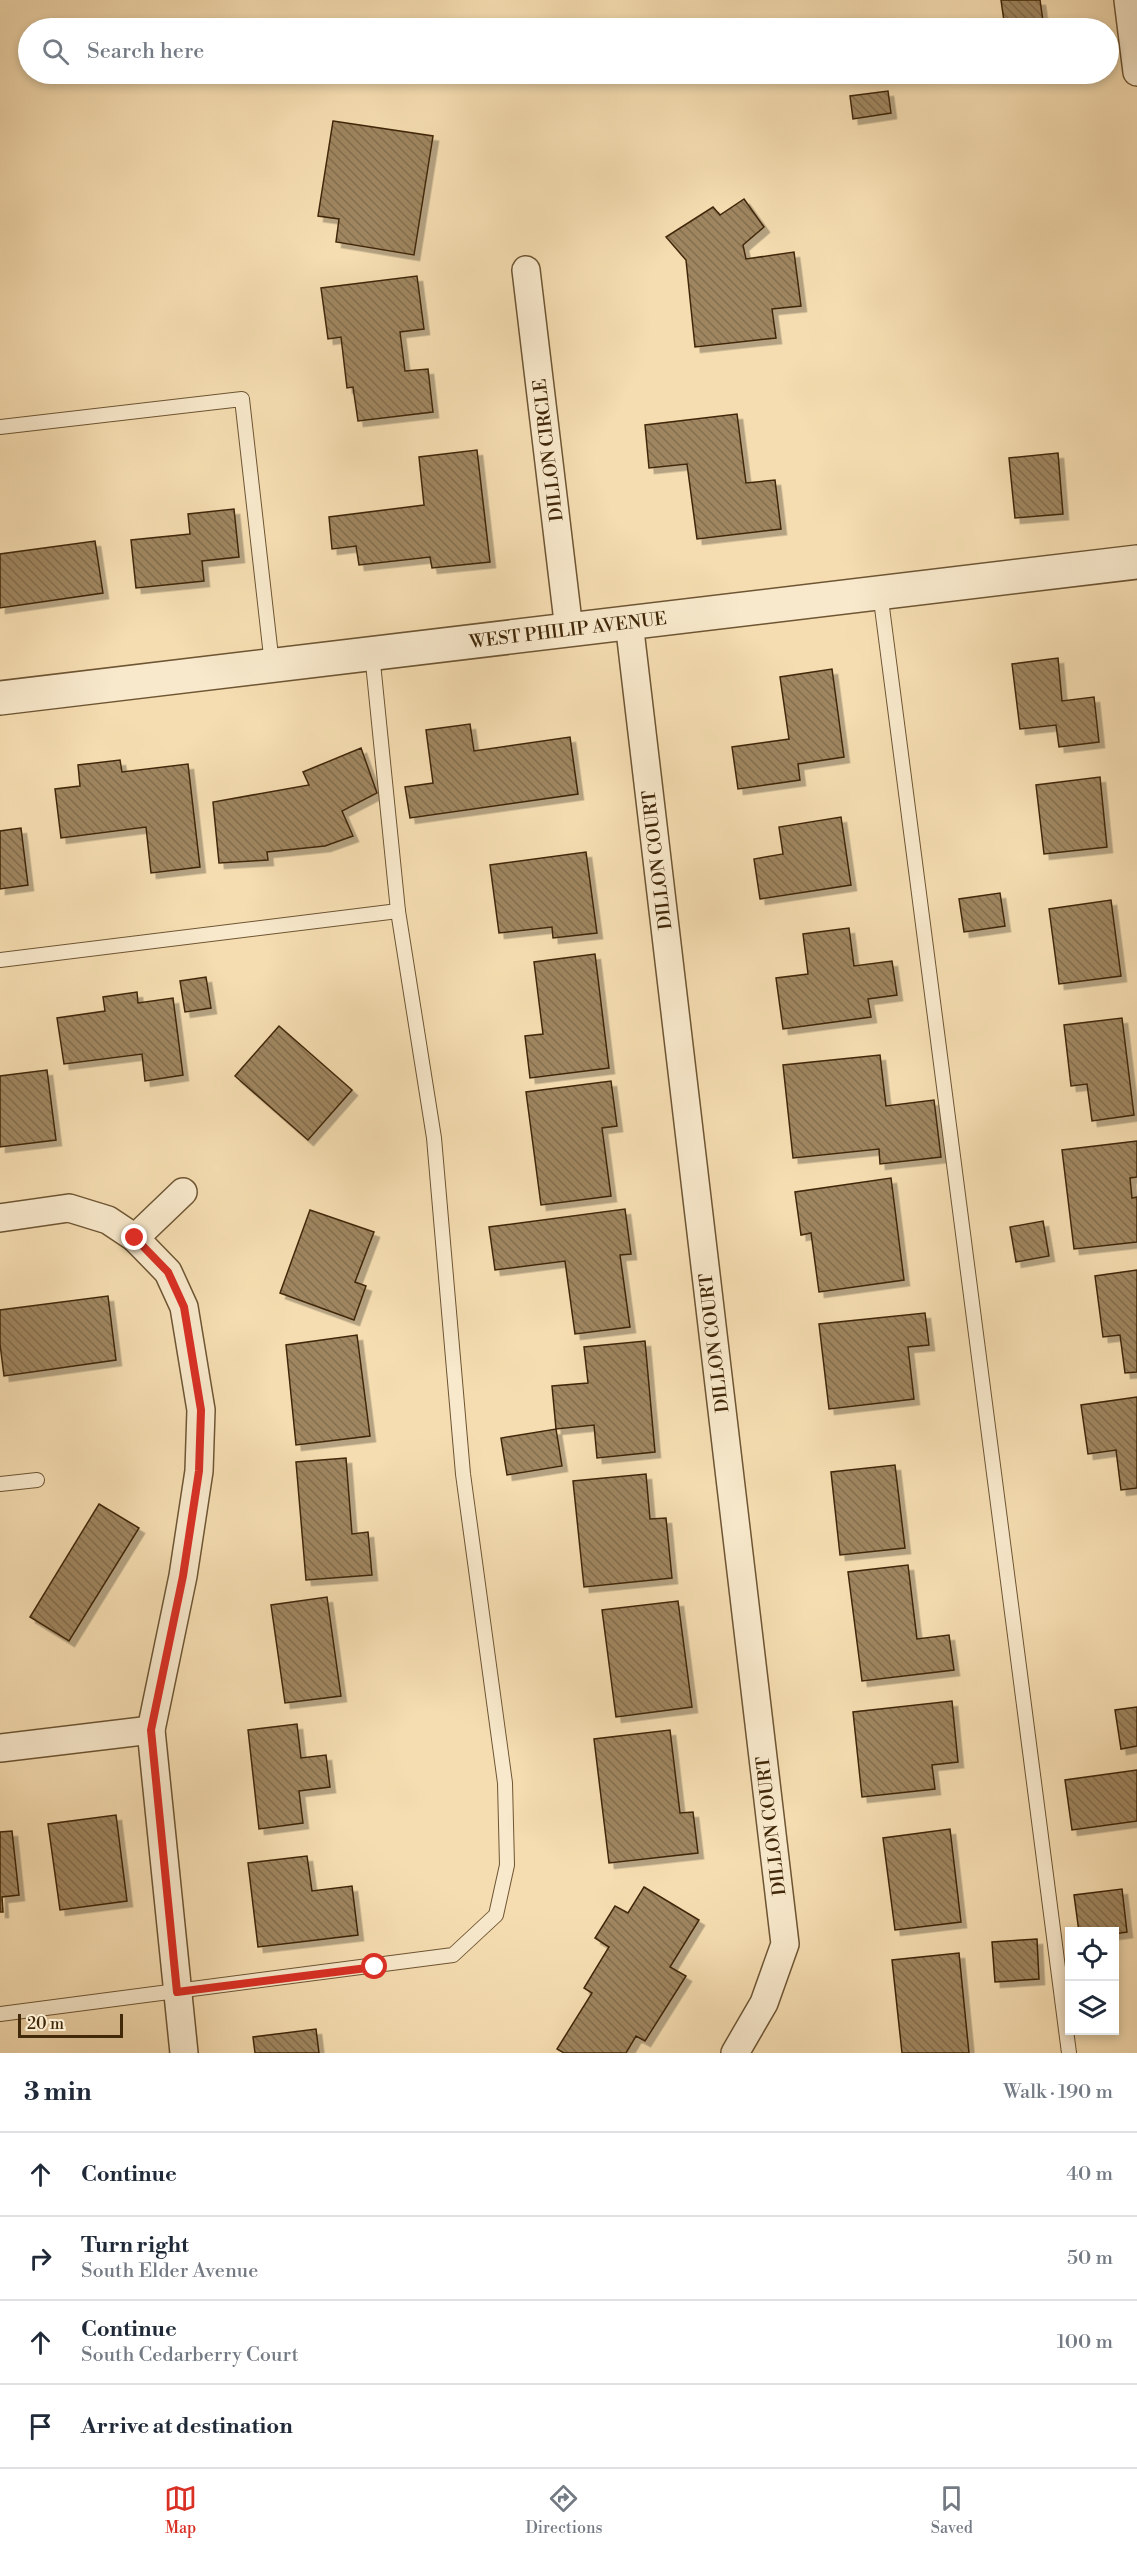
<!DOCTYPE html>
<meta charset="utf-8">
<style>
body{margin:0;font-family:"Libre Bodoni",serif;background:#f2f2f3;color:#1f2937}
.controls{position:absolute;right:18px;bottom:18px;display:grid;overflow:hidden;border-radius:0px;box-shadow:0 3px 9px #0003}
.controls button{width:54px;height:54px;display:grid;place-items:center;padding:0;border:0;border-bottom:2px solid #e0e1e3;background:#fff;color:#1f2937;font:30px sans-serif}
.scale{position:absolute;left:18px;bottom:15px;width:105px;box-sizing:border-box;padding-left:6px;border:3px solid #412809;border-top:0;font-size:16px;line-height:21px;white-space:nowrap;color:#412809;-webkit-text-stroke:4px #f8e9cc;paint-order:stroke}
.stop{position:absolute;width:18px;height:18px;margin:-14px;border:4px solid #d93025;border-radius:50%;background:#fff}
.stop.end{background:#d93025;border-color:#fff;box-shadow:0 2px 6px #0008}
.list{margin:0;padding:0;list-style:none}
h2{display:flex;justify-content:space-between;align-items:center;height:78px;margin:0;padding:0 24px;font-size:26px}
h2 small{font-size:20px;font-weight:400;color:#747a83}
.list li{display:grid;grid-template-columns:39px 1fr auto;gap:18px;align-items:center;box-sizing:border-box;height:84px;padding:0 24px;border-top:2px solid #e0e1e3}
.list b{display:block;font-size:22px;white-space:nowrap}
.list p{margin:0;font-size:20px;white-space:nowrap;color:#747a83}
.list em{font-size:20px;font-style:normal;color:#747a83}
.icon{flex:none;width:33px;height:33px;fill:none;stroke:currentColor;stroke-width:2;stroke-linecap:round;stroke-linejoin:round}
.map{position:relative;flex:none;width:1137px;height:2053px;overflow:hidden}
.search{position:absolute;background:#fff;box-shadow:0 3px 9px #0003;left:18px;right:18px;top:18px;height:66px;display:flex;align-items:center;gap:15px;box-sizing:border-box;padding:0 21px;border-radius:33px;color:#747a83;font-size:22px}
.sheet{height:414px;background:#fff}
nav{display:flex;justify-content:space-around;align-items:center;box-sizing:border-box;height:84px;border-top:2px solid #e0e1e3;background:#fff;font-size:16px;color:#747a83}
nav a{display:grid;justify-items:center;gap:3px}
nav .on{color:#d93025}
.map>svg:first-child{display:block}
.building{fill:url(#building-back-hatch);stroke:#412809;stroke-width:1.5;filter:url(#shadow)}
.lines{fill:none;stroke-linecap:round;stroke-linejoin:round}
.service-casing{stroke:#6e5533;stroke-width:16}
.minor-casing{stroke:#6e5533;stroke-width:30}
.tertiary-casing{stroke:#6e5533;stroke-width:36}
.service{stroke:#f8e9cc;stroke-width:14}
.minor{stroke:#f8e9cc;stroke-width:27}
.tertiary{stroke:#f8e9cc;stroke-width:33}
.route{stroke:#d93025;stroke-width:8}
.labels{text-anchor:middle;stroke-width:4.5;stroke-linejoin:round;paint-order:stroke}
.street-label{font-size:18px;fill:#412809;stroke:#f8e9cc}
</style>
<div class="map">
<svg width="1137" height="2053" viewBox="0 0 1137 2053">
<defs>
<pattern id="building-back-hatch" width="6" height="6" patternUnits="userSpaceOnUse" patternTransform="scale(1.5)"><rect width="6" height="6" fill="#9f8660"/><path d="M-1 5l2 2M0 0l6 6M5-1l2 2" fill="none" stroke="#836e4d"/></pattern>
<filter id="shadow"><feDropShadow dx="5.5" dy="5.5" stdDeviation="0" flood-color="#0004"/></filter>
</defs>
<rect width="100%" height="100%" fill="#f5ddb1"/>
<filter id="stains"><feTurbulence type="fractalNoise" baseFrequency=".00333" numOctaves="4"/><feColorMatrix values="0 0 0 0 .2 0 0 0 0 .09 0 0 0 0 .02 0 0 0 .5 -.17"/></filter>
<radialGradient id="worn" r=".72"><stop offset=".6" stop-color="#630" stop-opacity="0"/><stop offset="1" stop-color="#630" stop-opacity=".3"/></radialGradient>
<g class="building">
<path d="M1001,0H1040L1044,28H1005Z"/>
<path d="M888,91L891,113L853,119L850,96Z"/>
<path d="M333,121L433,136L414,255L336,242L339,219L318,216Z"/>
<path d="M744,199L764,227L743,245L746,259L794,252L801,306L772,309L776,338L695,347L686,260L666,237L713,207L720,215Z"/>
<path d="M417,276L424,329L400,332L405,371L428,369L433,412L358,421L353,387L347,388L341,337L328,339L321,288Z"/>
<path d="M737,414L746,483L775,480L781,529L697,539L687,464L649,468L645,425Z"/>
<path d="M477,450L490,562L432,568L430,557L359,565L356,546L332,549L329,517L424,505L419,457Z"/>
<path d="M1058,453L1063,514L1015,518L1009,458Z"/>
<path d="M234,509L239,557L202,561L204,581L136,588L131,540L190,534L188,514Z"/>
<path d="M95,541L103,593L0,608V554Z"/>
<path d="M1058,658L1062,701L1094,697L1099,742L1059,747L1056,725L1020,729L1012,664Z"/>
<path d="M832,669L844,757L798,764L800,780L738,789L732,747L789,739L780,677Z"/>
<path d="M470,724L474,751L570,737L578,794L410,818L405,787L433,783L426,730Z"/>
<path d="M361,748L377,793L342,811L353,836L325,846L267,852L268,860L219,863L213,802L309,785L303,772Z"/>
<path d="M120,760L122,772L188,764L200,867L151,873L146,827L61,838L55,789L80,786L78,765Z"/>
<path d="M1100,777L1107,847L1044,854L1036,785Z"/>
<path d="M841,817L851,885L760,899L754,859L783,854L779,827Z"/>
<path d="M21,828L28,885L0,889V831Z"/>
<path d="M586,852L597,933L553,938L552,927L499,933L490,865Z"/>
<path d="M1000,893L1005,926L964,932L959,899Z"/>
<path d="M1111,900L1121,976L1059,984L1049,909Z"/>
<path d="M849,928L854,966L892,961L897,995L868,999L871,1017L783,1029L776,978L808,974L803,934Z"/>
<path d="M595,954L609,1068L530,1078L525,1036L543,1034L534,962Z"/>
<path d="M206,977L211,1008L185,1012L180,981Z"/>
<path d="M137,992L138,1003L173,998L183,1075L145,1081L142,1054L64,1064L57,1018L105,1011L103,997Z"/>
<path d="M1122,1018L1134,1115L1092,1121L1087,1084L1071,1086L1064,1025Z"/>
<path d="M279,1026L352,1090L308,1140L235,1076Z"/>
<path d="M880,1055L886,1106L934,1100L941,1157L880,1164L879,1149L793,1158L783,1065Z"/>
<path d="M47,1070L56,1140L0,1147V1076Z"/>
<path d="M611,1081L617,1126L602,1128L611,1196L541,1205L526,1092Z"/>
<path d="M1137,1141V1177L1130,1178L1132,1198L1137,1197V1242L1074,1249L1062,1150Z"/>
<path d="M891,1178L904,1280L819,1292L811,1233L801,1235L795,1192Z"/>
<path d="M625,1209L631,1254L620,1255L630,1327L575,1334L565,1261L495,1270L489,1227Z"/>
<path d="M310,1210L374,1232L355,1282L366,1286L354,1320L280,1293Z"/>
<path d="M1043,1221L1049,1256L1016,1262L1010,1227Z"/>
<path d="M1137,1270V1372L1125,1373L1120,1335L1103,1337L1095,1276Z"/>
<path d="M108,1296L116,1360L4,1376L0,1344V1310Z"/>
<path d="M925,1313L929,1345L908,1347L914,1399L829,1409L819,1324Z"/>
<path d="M357,1335L370,1436L296,1445L286,1345Z"/>
<path d="M645,1341L655,1452L597,1458L594,1425L556,1429L552,1386L588,1383L584,1347Z"/>
<path d="M1137,1397V1488L1121,1490L1116,1450L1088,1454L1081,1405Z"/>
<path d="M556,1429L562,1466L507,1475L501,1438Z"/>
<path d="M346,1458L352,1534L368,1532L372,1575L306,1580L296,1462Z"/>
<path d="M895,1465L905,1548L840,1555L831,1472Z"/>
<path d="M646,1474L650,1519L666,1518L672,1578L584,1587L573,1481Z"/>
<path d="M99,1504L139,1528L69,1641L30,1617Z"/>
<path d="M908,1565L917,1639L949,1635L954,1670L862,1681L848,1572Z"/>
<path d="M327,1597L341,1696L285,1703L271,1605Z"/>
<path d="M678,1601L692,1707L616,1717L602,1610Z"/>
<path d="M952,1701L958,1762L932,1765L935,1789L862,1797L853,1712Z"/>
<path d="M1137,1707V1746L1121,1749L1115,1710Z"/>
<path d="M297,1724L301,1758L326,1755L330,1787L299,1791L303,1823L259,1829L248,1730Z"/>
<path d="M670,1730L680,1813L693,1812L698,1853L609,1863L594,1739Z"/>
<path d="M1137,1770V1821L1072,1830L1065,1780Z"/>
<path d="M116,1815L127,1901L60,1910L48,1824Z"/>
<path d="M950,1829L961,1922L895,1930L883,1838Z"/>
<path d="M12,1831L19,1895L2,1897L3,1912H0V1832Z"/>
<path d="M307,1856L312,1891L352,1886L358,1935L258,1947L248,1863Z"/>
<path d="M644,1887L699,1920L670,1967L686,1976L645,2041L636,2036L626,2053H564L557,2049L592,1993L584,1988L609,1947L595,1938L615,1906L628,1913Z"/>
<path d="M1122,1889L1127,1932L1114,1934V1932H1079L1074,1895Z"/>
<path d="M1037,1939L1039,1979L995,1982L992,1942Z"/>
<path d="M959,1953L969,2053H902L892,1960Z"/>
<path d="M316,2029L319,2053H255L253,2037Z"/>
</g>
<g class="lines">
<defs>
<g id="service">
<path d="M0,427L242,399L272,665"/>
<path d="M880,592L1069,2053"/>
<path d="M0,960L398,911"/>
<path d="M0,1484L37,1480"/>
<path d="M0,2014L453,1955L496,1915L507,1865L505,1783L463,1474L434,1138L398,911L372,653"/>
</g>
<g id="minor">
<path d="M1128,0L1137,72"/>
<path d="M526,270L569,630"/>
<path d="M629,622L785,1944L764,2003L735,2053"/>
<path d="M0,1218L69,1208L108,1220L135,1238L168,1272L184,1307L201,1410L199,1471L183,1576L151,1730L184,2053"/>
<path d="M135,1238L183,1192"/>
<path d="M0,1748L151,1730"/>
</g>
<path id="tertiary" d="M0,698L1137,562"/>
</defs>
<use href="#service" class="service-casing"/>
<use href="#minor" class="minor-casing"/>
<use href="#tertiary" class="tertiary-casing"/>
<use href="#service" class="service"/>
<use href="#minor" class="minor"/>
<use href="#tertiary" class="tertiary"/>
</g>
<g class="lines">
<path class="route" d="M135,1238L168,1272L184,1307L201,1410L199,1471L183,1576L151,1730L177,1992L375,1967"/>
</g>
<g class="labels">
<g class="street-label">
<text transform="translate(548 450) rotate(-97)" y="6">DILLON CIRCLE</text>
<text transform="translate(568 630) rotate(-7)" y="6">WEST PHILIP AVENUE</text>
<text transform="translate(657 860) rotate(-97)" y="6">DILLON COURT</text>
<text transform="translate(714 1343) rotate(-97)" y="6">DILLON COURT</text>
<text transform="translate(771 1826) rotate(-97)" y="6">DILLON COURT</text>
</g>
</g>
<rect width="100%" height="100%" filter="url(#stains)"/>
<rect width="100%" height="100%" fill="url(#worn)"/>
</svg>
<div class="controls">
<button><svg class="icon" aria-label="locate" viewBox="0 0 24 24"><circle cx="12" cy="12" r="6"/><path d="M12 2v4M12 18v4M2 12h4M18 12h4"/></svg></button>
<button><svg class="icon" aria-label="layers" viewBox="0 0 24 24"><path d="M12 4l9 5-9 5-9-5zM3 14l9 5 9-5"/></svg></button>
</div>
<div class="scale">20 m</div>
<div class="stop" style="left:375px;top:1967px"></div>
<div class="stop end" style="left:135px;top:1238px"></div>
<div class="search"><svg class="icon" aria-label="search" viewBox="0 0 24 24"><circle cx="10" cy="10" r="6"/><path d="M15 15l6 6"/></svg>Search here</div>
</div>
<section class="sheet">
<h2>3 min<small>Walk · 190 m</small></h2>
<ul class="list">
<li><svg class="icon" aria-label="ahead" viewBox="0 0 24 24"><path d="M12 20V5M6 11l6-6 6 6"/></svg><div><b>Continue</b></div><em>40 m</em></li>
<li><svg class="icon" aria-label="right" viewBox="0 0 24 24"><path d="M7 20v-9h11M14 6l5 5-5 5"/></svg><div><b>Turn right</b><p>South Elder Avenue</p></div><em>50 m</em></li>
<li><svg class="icon" aria-label="ahead" viewBox="0 0 24 24"><path d="M12 20V5M6 11l6-6 6 6"/></svg><div><b>Continue</b><p>South Cedarberry Court</p></div><em>100 m</em></li>
<li><svg class="icon" aria-label="arrive" viewBox="0 0 24 24"><path d="M6 21V4h12l-3 4 3 4H6"/></svg><div><b>Arrive at destination</b></div></li>
</ul>
</section>
<nav>
<a class="on"><svg class="icon" aria-label="map" viewBox="0 0 24 24"><path d="M3 6l6-2 6 2 6-2v14l-6 2-6-2-6 2zM9 4v14M15 6v14"/></svg>Map</a>
<a><svg class="icon" aria-label="directions" viewBox="0 0 24 24"><path d="M12 3l9 9-9 9-9-9zM9 14v-3h6M13 9l2 2-2 2"/></svg>Directions</a>
<a><svg class="icon" aria-label="saved" viewBox="0 0 24 24"><path d="M7 4h10v16l-5-4-5 4z"/></svg>Saved</a>
</nav>
